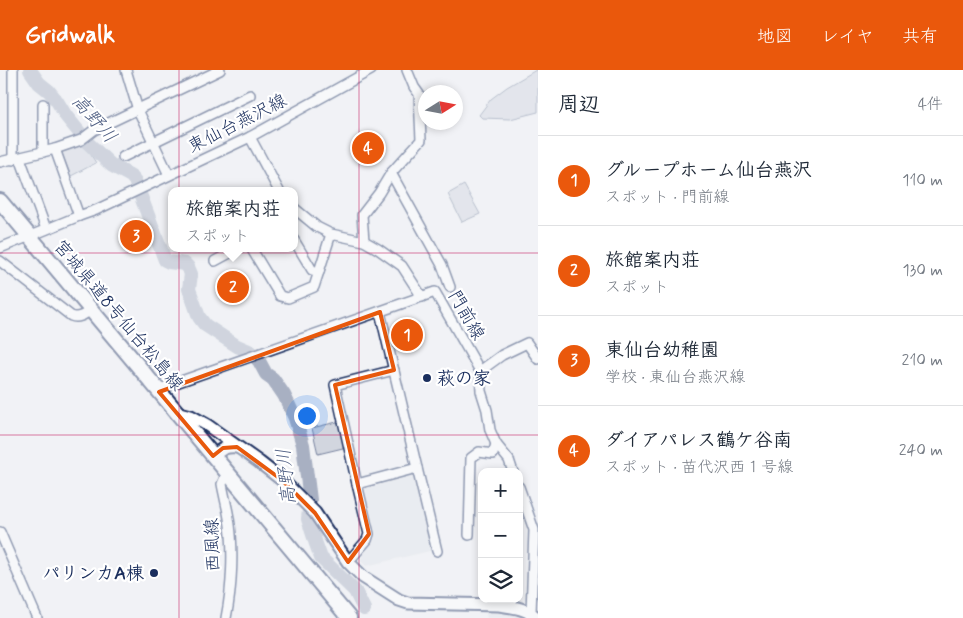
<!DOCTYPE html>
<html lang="ja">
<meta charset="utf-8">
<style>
body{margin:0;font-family:Mynerve,"Klee One",sans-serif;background:#f6f6f7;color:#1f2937}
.controls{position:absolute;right:15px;bottom:15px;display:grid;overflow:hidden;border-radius:10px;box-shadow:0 2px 8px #0003}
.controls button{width:45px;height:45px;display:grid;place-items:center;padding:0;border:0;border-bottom:1px solid #e0e1e3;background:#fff;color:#1f2937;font:25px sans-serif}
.compass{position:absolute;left:418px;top:15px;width:45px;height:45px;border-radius:50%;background:#fff;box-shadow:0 2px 8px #0003;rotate:79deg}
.you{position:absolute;left:306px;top:345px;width:18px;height:18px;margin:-12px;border:4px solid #fff;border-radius:50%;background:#1a73e8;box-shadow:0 0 0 8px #1a73e833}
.badge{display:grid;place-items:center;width:32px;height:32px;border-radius:50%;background:#ea580c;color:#fff;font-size:16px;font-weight:700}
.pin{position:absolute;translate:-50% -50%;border:2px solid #fff;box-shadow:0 1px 5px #0006}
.popup{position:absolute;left:168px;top:117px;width:130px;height:65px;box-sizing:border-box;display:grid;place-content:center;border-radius:10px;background:#fff;filter:drop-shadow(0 1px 4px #0005);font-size:16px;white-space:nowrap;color:#747a83}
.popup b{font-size:19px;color:#1f2937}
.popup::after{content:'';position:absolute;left:50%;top:100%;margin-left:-10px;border:10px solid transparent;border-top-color:#fff}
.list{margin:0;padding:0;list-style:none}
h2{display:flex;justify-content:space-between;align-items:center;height:65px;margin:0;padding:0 20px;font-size:21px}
h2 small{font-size:16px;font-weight:400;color:#747a83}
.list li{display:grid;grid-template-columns:32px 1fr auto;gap:15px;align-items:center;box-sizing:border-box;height:90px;padding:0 20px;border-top:1px solid #e0e1e3}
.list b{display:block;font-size:19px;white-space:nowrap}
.list p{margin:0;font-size:16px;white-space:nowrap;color:#747a83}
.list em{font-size:16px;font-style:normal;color:#747a83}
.icon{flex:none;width:28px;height:28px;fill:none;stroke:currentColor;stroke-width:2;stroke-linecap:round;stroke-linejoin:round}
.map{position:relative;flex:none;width:538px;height:548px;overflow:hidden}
header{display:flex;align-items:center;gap:30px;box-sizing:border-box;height:70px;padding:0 25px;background:#ea580c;color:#fff}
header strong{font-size:24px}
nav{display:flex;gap:28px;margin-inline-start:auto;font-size:18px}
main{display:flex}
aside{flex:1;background:#fff}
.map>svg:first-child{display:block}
.built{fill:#e1e4ea}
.green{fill:#d2d6df;stroke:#76829e}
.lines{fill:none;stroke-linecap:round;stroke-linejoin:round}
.river{stroke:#a8b0c2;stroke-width:14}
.minor-casing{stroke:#1b2f5e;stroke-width:12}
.tertiary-casing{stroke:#1b2f5e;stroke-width:15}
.primary-casing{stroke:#1b2f5e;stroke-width:18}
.minor{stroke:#fff;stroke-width:9}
.tertiary{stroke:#fff;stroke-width:11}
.primary{stroke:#fff;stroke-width:14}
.marked{fill:none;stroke:#e8590c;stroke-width:4;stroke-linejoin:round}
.grid{fill:none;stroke:#c2185b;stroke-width:1;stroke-opacity:0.55}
.poi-dot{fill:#1b2f5e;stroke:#fff;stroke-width:2}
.labels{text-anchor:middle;stroke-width:4.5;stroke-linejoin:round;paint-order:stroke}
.street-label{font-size:18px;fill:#1b2f5e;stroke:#fff}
.poi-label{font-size:18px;font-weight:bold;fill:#1b2f5e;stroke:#fff;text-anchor:start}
.water-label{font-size:19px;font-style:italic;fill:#4c5c81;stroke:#fff}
</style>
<header>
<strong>Gridwalk</strong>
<nav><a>地図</a><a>レイヤ</a><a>共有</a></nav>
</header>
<main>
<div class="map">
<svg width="538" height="548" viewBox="0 0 538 548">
<rect width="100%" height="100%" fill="#f1f2f5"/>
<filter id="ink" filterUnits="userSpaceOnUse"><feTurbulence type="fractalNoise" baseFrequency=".02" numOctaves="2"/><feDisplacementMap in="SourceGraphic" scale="10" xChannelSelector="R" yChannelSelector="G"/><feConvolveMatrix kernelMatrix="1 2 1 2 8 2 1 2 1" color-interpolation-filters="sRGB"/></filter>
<g filter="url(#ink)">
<g class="built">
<path d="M416,403L434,480L366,496L360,490L375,468L364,415Z"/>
<path d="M485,540L521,543L529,548H487Z"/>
</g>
<g class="green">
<path d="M536,0H538V42L510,49L482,48L479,45L491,29L507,17Z"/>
<path d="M83,72L96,93L71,106L61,81Z"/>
<path d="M464,115L480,144L462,152L448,124Z"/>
<path d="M341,351L347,377L318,384L312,358Z"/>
</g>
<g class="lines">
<path class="river" d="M30,0L39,13L49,21L57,31L66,46L88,73L111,95L131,106L135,111L165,190L169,192L185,194L188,197L191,204L189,219L199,247L205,255L237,276L251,282L259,291L266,304L273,309L284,325L295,348L303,375L310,430L308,449L316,474L321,488L355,521L364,539"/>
<defs>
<g id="minor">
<path d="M126,0L138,40L169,105"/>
<path d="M407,0L414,17L419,24L421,70L391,103L442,195L450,217"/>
<path d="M43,34V82"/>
<path d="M250,67L279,121"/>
<path d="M55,79L79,146"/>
<path d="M123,87L250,25"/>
<path d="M20,88L46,159"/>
<path d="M13,90V0"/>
<path d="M0,92L55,79L81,70L94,60L220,0"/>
<path d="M294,138L317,157L331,164L364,171L378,179L402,196L422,227"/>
<path d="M294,170L312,200L319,202"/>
<path d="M364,171L362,145L379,123L391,103"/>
<path d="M0,178L40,162L79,146L96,140L250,67L371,0"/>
<path d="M251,178L280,226L288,228L314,217L331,164"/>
<path d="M0,191L71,246C79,249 85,244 91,240"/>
<path d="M215,191L239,178"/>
<path d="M380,242L417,398"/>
<path d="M480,301L502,285L527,273L538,289"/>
<path d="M159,322L167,316L435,222L480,301L481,321L487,340L490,360L496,374L509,390L513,402"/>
<path d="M357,414L335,315L394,300"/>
<path d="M519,417L534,460L531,542"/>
<path d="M0,462L37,548"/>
<path d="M469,465L471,388L479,382L493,384L496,374"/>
<path d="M348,492L367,470L369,464L357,414L417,398L437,481"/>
<path d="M226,548C232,518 234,478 229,448C227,436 224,425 222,414L227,403"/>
</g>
<g id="tertiary">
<path d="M176,342L191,346L207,355L259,392L282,410L315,443L348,492L363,507L399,530L408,533L499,535C513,537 526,538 537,548"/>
<path d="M213,386C222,379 224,376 237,377"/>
</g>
<path id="primary" d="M0,131L349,548"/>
</defs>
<use href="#minor" class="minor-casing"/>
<use href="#tertiary" class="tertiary-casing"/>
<use href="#primary" class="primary-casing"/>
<use href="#minor" class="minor"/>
<use href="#tertiary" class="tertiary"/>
<use href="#primary" class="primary"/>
</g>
</g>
<path d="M0 0H538V548H0ZM380,242L394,300L335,315L369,464L348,492L315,443L282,410L237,377L223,378L213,386L159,322Z" fill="#f1f2f5" fill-opacity=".55" fill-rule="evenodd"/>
<path class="marked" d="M380,242L394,300L335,315L369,464L348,492L315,443L282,410L237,377L223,378L213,386L159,322Z"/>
<path class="grid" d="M179,0V548M359,0V548M0,183H538M0,365H538"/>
<g class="poi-dot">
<circle cx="427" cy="308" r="5"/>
<circle cx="154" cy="503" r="5"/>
</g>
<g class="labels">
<g class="street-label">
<text transform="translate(237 53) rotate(-27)" y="6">東仙台燕沢線</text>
<text transform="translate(119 245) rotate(50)" y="6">宮城県道8号仙台松島線</text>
<text transform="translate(467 245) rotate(60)" y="6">門前線</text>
<text transform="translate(212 475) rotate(-92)" y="6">西風線</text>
</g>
<g class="poi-label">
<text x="437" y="314">萩の家</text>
<text x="144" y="509" text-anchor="end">パリンカA棟</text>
</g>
<g class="water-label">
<text transform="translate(95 48) rotate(49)" y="7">高野川</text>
<text transform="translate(285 407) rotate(-96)" y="7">高野川</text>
</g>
</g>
</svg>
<div class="controls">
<button>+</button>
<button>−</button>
<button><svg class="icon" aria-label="layers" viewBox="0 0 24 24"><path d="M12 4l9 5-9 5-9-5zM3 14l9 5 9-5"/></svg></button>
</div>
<svg class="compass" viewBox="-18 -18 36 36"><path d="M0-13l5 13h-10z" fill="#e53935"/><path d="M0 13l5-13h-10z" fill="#747a83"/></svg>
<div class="you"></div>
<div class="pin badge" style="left:407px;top:265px">1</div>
<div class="pin badge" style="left:233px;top:217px">2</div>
<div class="popup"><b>旅館案内荘</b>スポット</div>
<div class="pin badge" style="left:136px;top:166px">3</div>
<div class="pin badge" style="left:368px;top:78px">4</div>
</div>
<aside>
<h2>周辺<small>4件</small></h2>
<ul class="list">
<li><span class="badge">1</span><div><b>グループホーム仙台燕沢</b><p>スポット · 門前線</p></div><em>110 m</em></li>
<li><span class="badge">2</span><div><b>旅館案内荘</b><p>スポット</p></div><em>130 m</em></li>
<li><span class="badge">3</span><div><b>東仙台幼稚園</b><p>学校 · 東仙台燕沢線</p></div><em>210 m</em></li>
<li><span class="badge">4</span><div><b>ダイアパレス鶴ケ谷南</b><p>スポット · 苗代沢西１号線</p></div><em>240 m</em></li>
</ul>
</aside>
</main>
